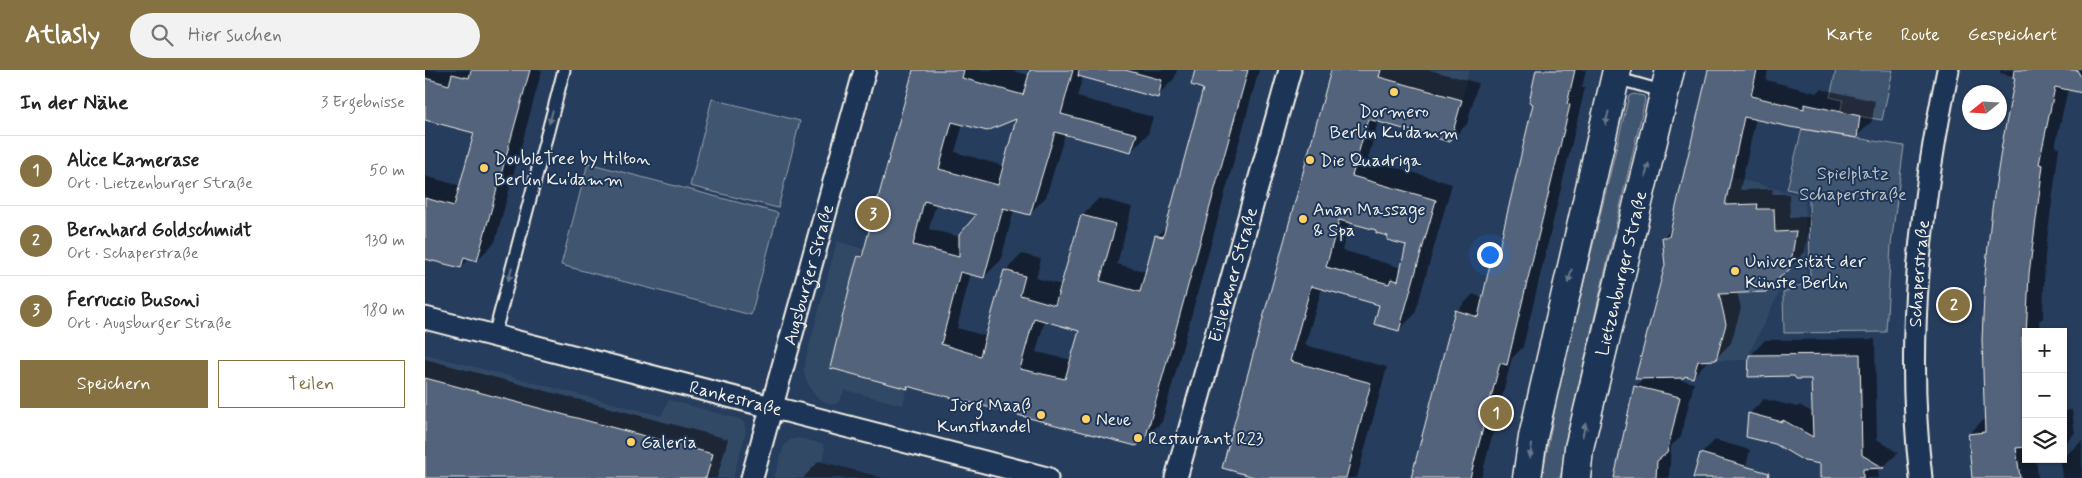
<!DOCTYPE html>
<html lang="de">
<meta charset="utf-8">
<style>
body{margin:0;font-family:Mynerve,sans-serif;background:#f2f2f2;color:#222}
.controls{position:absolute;right:15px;bottom:15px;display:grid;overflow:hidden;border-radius:0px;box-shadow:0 1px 4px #0004}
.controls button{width:45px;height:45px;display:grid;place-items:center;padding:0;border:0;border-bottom:1px solid #e0e0e0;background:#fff;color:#222;font:25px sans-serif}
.compass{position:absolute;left:1537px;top:15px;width:45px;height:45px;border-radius:50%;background:#fff;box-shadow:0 1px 4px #0004;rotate:252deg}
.you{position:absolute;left:1064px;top:184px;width:18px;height:18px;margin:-12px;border:4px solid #fff;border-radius:50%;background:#1a73e8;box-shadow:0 0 0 8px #1a73e833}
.badge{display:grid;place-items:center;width:32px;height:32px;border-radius:50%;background:#857141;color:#fff;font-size:16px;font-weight:700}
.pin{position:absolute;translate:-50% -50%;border:2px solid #fff;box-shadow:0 1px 5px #0006}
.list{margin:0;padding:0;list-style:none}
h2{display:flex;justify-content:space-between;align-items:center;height:65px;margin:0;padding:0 20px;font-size:21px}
h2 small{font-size:16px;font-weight:400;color:#767676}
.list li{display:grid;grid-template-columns:32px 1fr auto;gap:15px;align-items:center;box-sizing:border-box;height:70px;padding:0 20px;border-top:1px solid #e0e0e0}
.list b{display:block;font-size:19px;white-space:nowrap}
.list p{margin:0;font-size:16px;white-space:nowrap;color:#767676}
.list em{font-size:16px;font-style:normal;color:#767676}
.actions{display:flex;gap:10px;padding:15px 20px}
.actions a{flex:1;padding:11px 0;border:1px solid #857141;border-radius:0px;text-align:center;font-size:18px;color:#857141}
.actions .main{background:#857141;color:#fff}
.icon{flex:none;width:28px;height:28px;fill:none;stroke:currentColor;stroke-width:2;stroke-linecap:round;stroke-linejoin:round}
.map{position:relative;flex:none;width:1657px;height:408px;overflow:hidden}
header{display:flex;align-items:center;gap:30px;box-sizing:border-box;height:70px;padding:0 25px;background:#857141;color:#fff}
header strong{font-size:24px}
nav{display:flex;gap:28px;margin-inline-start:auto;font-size:18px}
.search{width:350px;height:45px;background:#f2f2f2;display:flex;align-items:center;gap:12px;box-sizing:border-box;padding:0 18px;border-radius:28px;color:#767676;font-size:19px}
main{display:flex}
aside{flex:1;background:#fff}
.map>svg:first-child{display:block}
.built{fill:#334966}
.green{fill:#40546f;stroke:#9aa2ac}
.shadow{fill:#0007;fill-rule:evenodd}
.building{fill:#52647b;stroke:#f4f1e8;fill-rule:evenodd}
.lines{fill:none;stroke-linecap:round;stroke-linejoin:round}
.lane-casing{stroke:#f4f1e8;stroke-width:15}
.street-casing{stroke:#f4f1e8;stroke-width:25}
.secondary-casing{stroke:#f4f1e8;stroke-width:31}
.lane{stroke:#1d3557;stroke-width:11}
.street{stroke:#1d3557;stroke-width:21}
.secondary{stroke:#1d3557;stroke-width:28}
.oneway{fill:#68778a}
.poi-dot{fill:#ffd166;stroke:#1d3557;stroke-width:2}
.labels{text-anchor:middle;stroke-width:4;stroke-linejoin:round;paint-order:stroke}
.poi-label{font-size:18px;fill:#f4f1e8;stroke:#1d3557;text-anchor:start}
.park-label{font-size:18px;fill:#bec2c4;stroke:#1d3557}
.street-label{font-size:18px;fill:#f4f1e8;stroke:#1d3557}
</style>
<header>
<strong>Atlasly</strong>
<div class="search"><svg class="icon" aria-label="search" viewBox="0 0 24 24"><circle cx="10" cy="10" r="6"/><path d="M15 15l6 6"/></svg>Hier suchen</div>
<nav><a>Karte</a><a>Route</a><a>Gespeichert</a></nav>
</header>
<main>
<aside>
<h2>In der Nähe<small>3 Ergebnisse</small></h2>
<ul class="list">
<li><span class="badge">1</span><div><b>Alice Kamerase</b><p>Ort · Lietzenburger Straße</p></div><em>50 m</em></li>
<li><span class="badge">2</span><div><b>Bernhard Goldschmidt</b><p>Ort · Schaperstraße</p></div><em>130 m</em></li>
<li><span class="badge">3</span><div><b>Ferruccio Busoni</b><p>Ort · Augsburger Straße</p></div><em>180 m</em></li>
</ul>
<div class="actions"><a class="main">Speichern</a><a>Teilen</a></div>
</aside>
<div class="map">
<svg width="1657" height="408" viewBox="0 0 1657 408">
<rect width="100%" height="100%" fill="#263d5d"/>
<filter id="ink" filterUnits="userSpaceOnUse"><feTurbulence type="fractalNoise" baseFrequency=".02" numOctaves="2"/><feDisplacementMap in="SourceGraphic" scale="10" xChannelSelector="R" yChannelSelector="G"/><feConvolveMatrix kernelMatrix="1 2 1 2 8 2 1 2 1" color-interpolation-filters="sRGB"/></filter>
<g filter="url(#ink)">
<g class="built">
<path d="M906,0H1044L1032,51L902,14Z"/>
<path d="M1260,94L1380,127L1382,208L1356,219L1321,290L1273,291L1268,308L1213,296L1240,195L1237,167L1248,166L1251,153L1247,152Z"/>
<path d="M412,171L494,196L482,316L478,335L420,320L413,333L407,335L394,329L388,323L380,308L379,300L381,289Z"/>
<path d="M0,284L236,346L244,330L314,349L319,353L321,361L308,408H0Z"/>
<path d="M373,368L398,374L400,378L397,392L456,408H349L359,376L365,370Z"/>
</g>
<g class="green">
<path d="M1411,0H1468L1457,50L1415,43L1418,30L1405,27Z"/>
<path d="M1208,24L1219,26L1220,30L1151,326L1135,408H1117L1135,311L1204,26Z"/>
<path d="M287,29L375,51L353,138L265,116Z"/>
<path d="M1377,59L1479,76L1466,175L1461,262L1359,263L1358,223L1385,211L1384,124L1362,119Z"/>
<path d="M163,93L353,143L326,245L136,195Z"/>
</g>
<g class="shadow">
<path d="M0,0H117L70,172L52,190L45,188L36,197L0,187V106L36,116L50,62L0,49Z"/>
<path d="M489,0H585L604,5L606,0H752L749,9L732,26L658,6L652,27L728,47L723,64L706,81L640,64L621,127L604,144L589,140L576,190L559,207L546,203L532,258L561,266L580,201L597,184L616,189L611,208L637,215L657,145L674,128L707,137L692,194L722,202L732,166L743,155L780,18L771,0H834L737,352L711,375L407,297L431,199L434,186L439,181ZM593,46L579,96L530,82L538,54ZM511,133L553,145L535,167L504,159ZM620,250L655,260L647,290L611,282Z"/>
<path d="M907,0H1005L1053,13L1042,54L1025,71L953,51L943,89L1027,114L990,244L974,260L956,234L897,218L880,275L962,297L932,408H837ZM925,152L952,159L983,174L977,198L917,180Z"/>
<path d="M1113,0H1161L1157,18H1160L1098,277L1087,288L1057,405L1055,408H988L1032,241L1048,224L1058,228L1067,190L1073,184L1109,33Z"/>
<path d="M1284,0H1343L1341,10L1392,23L1396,19L1450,31L1447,51L1431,67L1331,48L1315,120L1348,119L1347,124H1364L1365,147L1385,146L1380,182L1346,217L1312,222L1316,238L1306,273L1290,289H1284L1268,307L1260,305L1249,308L1269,313L1256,367L1246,376L1244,408H1192L1210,317L1219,308L1241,195L1238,168L1247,158Z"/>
<path d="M1576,0H1657V22L1643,19L1630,77L1634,78L1620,186L1618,248L1614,251L1615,262H1601V389H1611L1613,408H1548L1544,364L1561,347L1592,7L1575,3Z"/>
<path d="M1450,269L1452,369L1473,383L1458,397H1453L1454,408H1396V393L1324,344L1339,329L1373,337L1374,335L1389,343L1387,308L1369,305L1325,286L1340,270Z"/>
<path d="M0,289L303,369L292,408H0Z"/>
<path d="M1647,340L1650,363L1638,375V341Z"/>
<path d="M1290,370L1325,380L1318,408H1270L1276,384Z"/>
<path d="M1657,371V408H1637L1635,390Z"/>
<path d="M394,391L458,408H378Z"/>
</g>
<g class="building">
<path d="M46,0H105L52,191L39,187L36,198L0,189V128L29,136L49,63L0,50V8L24,15L27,4L44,8Z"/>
<path d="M488,0H539L537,8L598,25L605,0H648L636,44L712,64L706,82L630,62L605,145L578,138L559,208L535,202L516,274L555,286L579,200L600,206L595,225L630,235L656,145L691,154L675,211L715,222L730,165L738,167L778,19L766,15L770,0H823L720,370L711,376L482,316L483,319L405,298L429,199L433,186L437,187ZM591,49L573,115L514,99L527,52L562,61ZM499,131L551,145L534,165V187L488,175ZM609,248L654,261L640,309L595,299Z"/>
<path d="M654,0H700L737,10L733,28L653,6Z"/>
<path d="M906,0H956L954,7L1037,30L1025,72L943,49L927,106L1011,130L974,261L949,254L954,235L886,216L865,291L946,313L921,408H833L797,398ZM914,150L951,160V163L963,166L962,170L981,175L973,211L966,209L964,214L901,197Z"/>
<path d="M1111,0H1150L1142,34L1145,35L1082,295L1075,293L1045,408H986L1030,240L1053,247L1066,190L1071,191L1108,34L1104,32Z"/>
<path d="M1283,0H1332L1326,26L1379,39V34L1435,46L1432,68L1365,57L1319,47L1300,135L1333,134L1332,139H1349L1350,162L1371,161L1365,199L1354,208L1350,216L1341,222L1294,224L1301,254L1291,290L1273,291L1268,308L1260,306L1259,308L1210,309L1240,195L1237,167H1244Z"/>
<path d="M1589,0H1652L1657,9V23L1630,17L1614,94L1618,95L1604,204L1601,266L1597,267L1601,377L1591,378L1595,408H1547L1543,364L1560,362L1557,270L1560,204L1567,139L1577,74L1590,8H1588Z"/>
<path d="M1435,284L1437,385L1459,398L1438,399V408H1395V394L1379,391L1350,374L1321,367L1323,343L1357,352L1358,350L1388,367L1386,309H1371L1369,306L1323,307L1324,285Z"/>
<path d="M0,308L288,384L281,408H0Z"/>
<path d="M1209,316L1255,327L1242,383L1232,391L1231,408H1189Z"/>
<path d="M1275,383L1344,403L1343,408H1268Z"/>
</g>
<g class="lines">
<defs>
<g id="lane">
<path d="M1191,8L1240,22"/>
<path d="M69,266L139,0"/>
</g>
<g id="street">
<path id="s1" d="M0,248L622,408"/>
<path id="s2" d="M327,408L440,0"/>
<path id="s3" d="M751,408L865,0"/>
<path id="s4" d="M1496,408C1480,271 1495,134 1523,0"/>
</g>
<g id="secondary">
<path d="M1102,408L1108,367L1192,0"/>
<path id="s5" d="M1151,408L1154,378L1245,0"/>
</g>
</defs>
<use href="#lane" class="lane-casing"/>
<use href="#street" class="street-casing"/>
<use href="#secondary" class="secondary-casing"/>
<use href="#lane" class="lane"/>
<use href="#street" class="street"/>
<use href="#secondary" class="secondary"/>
</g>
<defs><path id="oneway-solid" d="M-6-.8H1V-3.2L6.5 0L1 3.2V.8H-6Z" transform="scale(1.25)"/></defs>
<g class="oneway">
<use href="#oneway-solid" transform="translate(126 47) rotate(105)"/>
<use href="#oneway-solid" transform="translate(1182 48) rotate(103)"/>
<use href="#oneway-solid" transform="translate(1222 100) rotate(-76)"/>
<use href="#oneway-solid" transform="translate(85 204) rotate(105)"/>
<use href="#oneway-solid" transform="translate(1145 206) rotate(103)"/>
<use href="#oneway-solid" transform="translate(1159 360) rotate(-76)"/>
<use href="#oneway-solid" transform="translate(1106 381) rotate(98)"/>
</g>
</g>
<g class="poi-dot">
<circle cx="969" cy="22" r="5"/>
<circle cx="885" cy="90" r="5"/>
<circle cx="59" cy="98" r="5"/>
<circle cx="878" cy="149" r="5"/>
<circle cx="1310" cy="201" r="5"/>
<circle cx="616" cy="345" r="5"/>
<circle cx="661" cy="349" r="5"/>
<circle cx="713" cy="368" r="5"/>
<circle cx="206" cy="372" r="5"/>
</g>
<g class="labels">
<g class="poi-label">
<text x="969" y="47" text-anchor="middle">Dormero<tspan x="969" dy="21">Berlin Ku'damm</tspan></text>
<text x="69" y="94">DoubleTree by Hilton<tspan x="69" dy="21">Berlin Ku'damm</tspan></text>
<text x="895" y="96">Die Quadriga</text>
<text x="888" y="145">Anan Massage<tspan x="888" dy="21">&amp; Spa</tspan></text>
<text x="1320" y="197">Universität der<tspan x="1320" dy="21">Künste Berlin</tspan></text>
<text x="606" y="341" text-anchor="end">Jörg Maaß<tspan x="606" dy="21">Kunsthandel</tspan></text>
<text x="671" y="355">Neue</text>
<text x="723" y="374">Restaurant R23</text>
<text x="216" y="378">Galeria</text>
</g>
<g class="park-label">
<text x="1428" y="109">Spielplatz<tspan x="1428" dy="21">Schaperstraße</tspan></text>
</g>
<g class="street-label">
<text dy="6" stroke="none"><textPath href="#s4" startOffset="205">Schaperstraße</textPath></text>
<text dy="6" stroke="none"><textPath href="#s2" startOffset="211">Augsburger Straße</textPath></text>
<text dy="6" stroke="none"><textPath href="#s3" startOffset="211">Eislebener Straße</textPath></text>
<text dy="6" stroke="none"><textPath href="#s5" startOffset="210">Lietzenburger Straße</textPath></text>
<text dy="6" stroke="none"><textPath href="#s1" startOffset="321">Rankestraße</textPath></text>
</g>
</g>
</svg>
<div class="controls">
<button>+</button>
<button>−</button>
<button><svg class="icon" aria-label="layers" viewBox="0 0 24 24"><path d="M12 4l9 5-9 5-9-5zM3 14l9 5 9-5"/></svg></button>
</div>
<svg class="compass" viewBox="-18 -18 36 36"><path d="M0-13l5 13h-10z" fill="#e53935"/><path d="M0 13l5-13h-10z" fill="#767676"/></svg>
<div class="you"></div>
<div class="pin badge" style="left:1071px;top:343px">1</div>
<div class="pin badge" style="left:1529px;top:235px">2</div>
<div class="pin badge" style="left:448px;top:144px">3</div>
</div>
</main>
